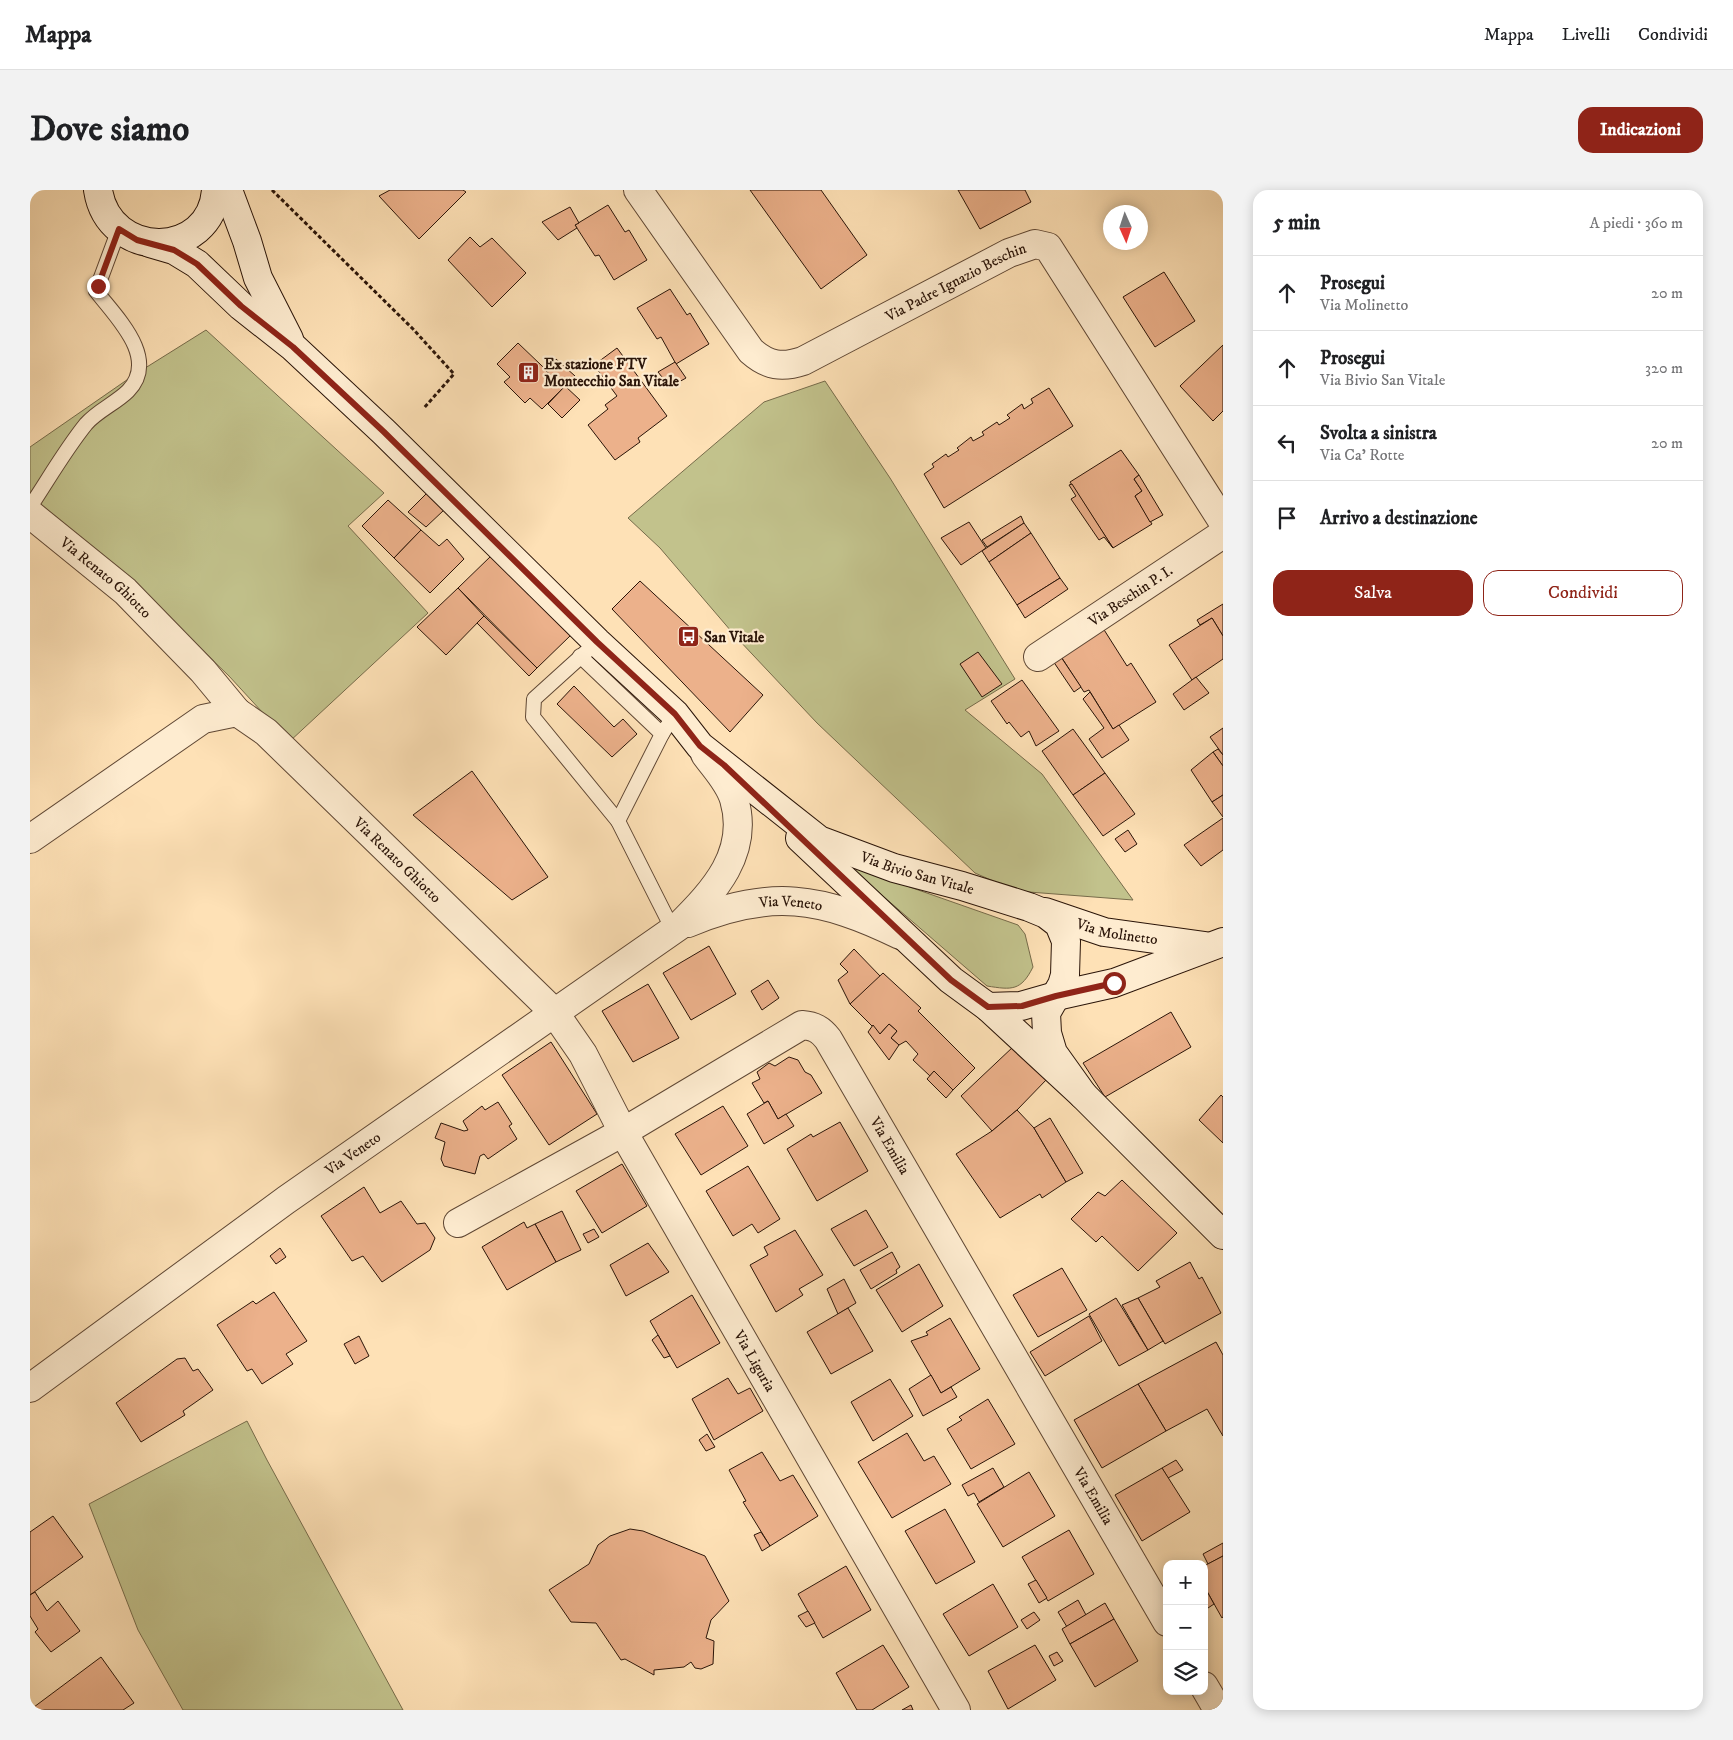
<!DOCTYPE html>
<html lang="it">
<meta charset="utf-8">
<style>
body{margin:0;font-family:"IM FELL DW Pica",serif;background:#f2f2f2;color:#202124}
.controls{position:absolute;right:15px;bottom:15px;display:grid;overflow:hidden;border-radius:10px;box-shadow:0 2px 12px #0003}
.controls button{width:45px;height:45px;display:grid;place-items:center;padding:0;border:0;border-bottom:1px solid #e0e0e0;background:#fff;color:#202124;font:25px sans-serif}
.compass{position:absolute;left:1073px;top:15px;width:45px;height:45px;border-radius:50%;background:#fff;box-shadow:0 2px 12px #0003;rotate:177deg}
.stop{position:absolute;width:15px;height:15px;margin:-11px;border:4px solid #8f2418;border-radius:50%;background:#fff}
.stop.end{background:#8f2418;border-color:#fff;box-shadow:0 1px 5px #0008}
.list{margin:0;padding:0;list-style:none}
h2{display:flex;justify-content:space-between;align-items:center;height:65px;margin:0;padding:0 20px;font-size:21px}
h2 small{font-size:16px;font-weight:400;color:#757577}
.list li{display:grid;grid-template-columns:32px 1fr auto;gap:15px;align-items:center;box-sizing:border-box;height:75px;padding:0 20px;border-top:1px solid #e0e0e0}
.list b{display:block;font-size:19px;white-space:nowrap}
.list p{margin:0;font-size:16px;white-space:nowrap;color:#757577}
.list em{font-size:16px;font-style:normal;color:#757577}
.actions{display:flex;gap:10px;padding:15px 20px}
.actions a{flex:1;padding:11px 0;border:1px solid #8f2418;border-radius:15px;text-align:center;font-size:18px;color:#8f2418}
.actions .main{background:#8f2418;color:#fff}
.icon{flex:none;width:28px;height:28px;fill:none;stroke:currentColor;stroke-width:2;stroke-linecap:round;stroke-linejoin:round}
.map{position:relative;flex:none;width:1193px;height:1520px;overflow:hidden;border-radius:15px}
header{display:flex;align-items:center;gap:30px;box-sizing:border-box;height:70px;padding:0 25px;background:#fff;border-bottom:1px solid #e0e0e0}
header strong{font-size:24px}
nav{display:flex;gap:28px;margin-inline-start:auto;font-size:18px}
.intro{display:flex;align-items:center;justify-content:space-between;box-sizing:border-box;height:120px;padding:0 30px}
h1{margin:0;font-size:35px}
.button{padding:12px 22px;border-radius:15px;background:#8f2418;color:#fff;font-size:18px;font-weight:700}
main{display:flex;gap:30px;padding:0 30px}
aside{flex:1;background:#fff;border-radius:15px;box-shadow:0 2px 12px #0003}
.map>svg:first-child{display:block}
.green{fill:#c2c28c;stroke:#766b4a}
.building{fill:#ecb18b;stroke:#2a1408}
.lines{fill:none;stroke-linecap:round;stroke-linejoin:round}
.service-casing{stroke:#5f4734;stroke-width:16}
.minor-casing{stroke:#5f4734;stroke-width:30}
.secondary-casing{stroke:#2a1408;stroke-width:30}
.path{stroke:#2a1408;stroke-width:3;stroke-dasharray:4 2.5;stroke-linecap:butt}
.service{stroke:#feecd0;stroke-width:14}
.minor{stroke:#feecd0;stroke-width:28}
.secondary{stroke:#feecd0;stroke-width:28}
.route{stroke:#8f2418;stroke-width:6}
.labels{text-anchor:middle;stroke-width:4.5;stroke-linejoin:round;paint-order:stroke}
.street-label{font-size:15px;fill:#2a1408;stroke:#feecd0}
.poi-label{font-size:15px;font-weight:bold;fill:#2a1408;stroke:#feecd0;text-anchor:start}
</style>
<header>
<strong>Mappa</strong>
<nav><a>Mappa</a><a>Livelli</a><a>Condividi</a></nav>
</header>
<div class="intro"><h1>Dove siamo</h1><a class="button">Indicazioni</a></div>
<main>
<div class="map">
<svg width="1193" height="1520" viewBox="0 0 1193 1520">
<rect width="100%" height="100%" fill="#fee1b6"/>
<filter id="stains"><feTurbulence type="fractalNoise" baseFrequency=".004" numOctaves="4"/><feColorMatrix values="0 0 0 0 .2 0 0 0 0 .09 0 0 0 0 .02 0 0 0 .5 -.17"/></filter>
<radialGradient id="worn" r=".72"><stop offset=".6" stop-color="#630" stop-opacity="0"/><stop offset="1" stop-color="#630" stop-opacity=".3"/></radialGradient>
<g class="green">
<path d="M176,140L354,303L318,336L398,423L259,552L228,522L233,523L199,486L102,392L0,312V257L104,185Z"/>
<path d="M795,191L860,288L985,489L935,520L1012,584L1103,710L986,701L945,683L787,533L707,448L630,358L598,328L734,212Z"/>
<path d="M817,675L988,735L995,744L1003,777C991,801 982,800 957,796Z"/>
<path d="M217,1231L237,1270L373,1520H153L108,1440L59,1314Z"/>
</g>
<g class="building">
<path d="M360,0H433L436,2L389,49L349,6Z"/>
<path d="M720,0H791L837,65L791,99Z"/>
<path d="M928,0H995L1001,12L950,39Z"/>
<path d="M578,15L595,42L599,40L617,70L584,90L569,65L565,66L545,35Z"/>
<path d="M540,17L549,33L545,35L547,38L528,50L512,32Z"/>
<path d="M440,47L450,57L462,48L496,83L462,117L418,70Z"/>
<path d="M1134,82L1165,131L1125,157L1093,107Z"/>
<path d="M640,99L657,125L660,123L679,154L646,174L631,147L627,149L607,118Z"/>
<path d="M488,153L534,197L512,219L500,208L495,213L474,192L480,187L467,174Z"/>
<path d="M1193,155V221L1183,231L1150,196Z"/>
<path d="M587,158L637,226L608,248L610,252L585,270L558,235L578,219L575,215L587,206L564,175Z"/>
<path d="M526,169L545,186L534,197L515,180Z"/>
<path d="M645,172L656,188L640,197L628,182Z"/>
<path d="M535,196L550,210L532,228L518,214Z"/>
<path d="M1019,198L1043,236L914,318L894,284L904,277L902,274L916,264L918,267L929,260L927,258L941,247L943,251L954,245L952,242L967,232L969,235L980,228L977,225L992,214L994,219L1003,213L1001,209Z"/>
<path d="M1091,260L1109,285L1104,289L1112,301L1105,306L1122,334L1083,358L1040,292Z"/>
<path d="M1109,285L1133,325L1120,332L1105,306L1112,301L1104,289Z"/>
<path d="M1042,294L1083,358L1074,347L1069,350L1041,309L1046,306L1039,295Z"/>
<path d="M397,303L414,320L396,337L378,322Z"/>
<path d="M358,310L391,340L364,368L332,336Z"/>
<path d="M991,326L994,333L957,357L952,350Z"/>
<path d="M939,332L956,358L931,375L911,348Z"/>
<path d="M994,333L1001,343L959,372L952,361Z"/>
<path d="M391,340L409,356L417,349L434,369L400,403L364,368Z"/>
<path d="M1001,343L1030,388L987,415L959,372Z"/>
<path d="M462,365L541,445L507,478L428,398Z"/>
<path d="M1030,388L1038,399L995,428L987,415Z"/>
<path d="M610,391L733,505L700,542L582,419Z"/>
<path d="M428,398L454,426L416,465L387,437Z"/>
<path d="M1193,414V446L1182,428L1170,435L1167,430Z"/>
<path d="M454,426L507,478L499,486L447,433Z"/>
<path d="M1182,428L1193,446V469L1162,490L1139,455Z"/>
<path d="M1071,435L1097,476L1101,473L1126,512L1083,539L1059,500L1054,502L1028,462Z"/>
<path d="M948,462L972,494L952,507L930,474Z"/>
<path d="M1031,467L1051,497L1044,502L1023,471Z"/>
<path d="M1166,487L1179,503L1154,520L1143,504Z"/>
<path d="M992,490L1029,541L1006,556L999,541L991,547L979,532L977,534L961,511Z"/>
<path d="M544,496L584,537L593,529L607,544L582,567L527,514Z"/>
<path d="M1060,502L1083,539L1089,535L1099,550L1072,568L1059,549L1074,538L1053,509Z"/>
<path d="M1193,538V565L1180,547Z"/>
<path d="M1043,539L1075,583L1043,605L1012,561Z"/>
<path d="M1188,559L1193,565V576L1183,562Z"/>
<path d="M1183,562L1193,576V605L1182,612L1161,580Z"/>
<path d="M442,581L518,687L482,710L383,625Z"/>
<path d="M1075,583L1105,624L1073,646L1043,605Z"/>
<path d="M1193,605V627L1182,612Z"/>
<path d="M1193,628V660L1171,676L1154,655Z"/>
<path d="M1098,640L1107,654L1095,662L1085,649Z"/>
<path d="M679,756L706,804L661,830L633,783Z"/>
<path d="M824,759L851,787L820,814L808,790L818,782L810,774Z"/>
<path d="M853,783L891,818L888,821L945,878L923,900L904,881L900,886L883,870L888,864L876,851L869,855L861,848L867,841L859,834L850,844L820,814Z"/>
<path d="M738,790L749,808L732,820L721,801Z"/>
<path d="M618,794L649,848L603,872L572,821Z"/>
<path d="M1141,822L1161,857L1075,907L1053,873Z"/>
<path d="M859,834L867,841L861,848L869,855L859,870L838,842L843,835L850,844Z"/>
<path d="M521,852L567,924L519,955L472,885Z"/>
<path d="M984,856L1018,888L987,920L962,941L931,906Z"/>
<path d="M759,867L768,870L775,882L781,885L792,903L748,929L738,911L734,913L722,893L730,889L727,882L739,873L745,876Z"/>
<path d="M904,881L923,900L916,908L897,889Z"/>
<path d="M1191,905L1193,907V953L1169,930Z"/>
<path d="M738,911L748,929L756,924L764,936L734,954L717,924Z"/>
<path d="M468,912L482,934L479,936L487,949L458,969L454,964L450,966L445,984L414,976L411,969L415,952L405,948L411,933L434,941L438,940L433,931L452,916L455,920Z"/>
<path d="M693,916L718,956L671,985L645,944Z"/>
<path d="M987,920L1004,938L1036,992L1012,1008L1010,1004L970,1028L926,964L962,941Z"/>
<path d="M1020,928L1053,983L1036,992L1004,938Z"/>
<path d="M810,932L838,981L787,1011L757,959L781,944L783,947Z"/>
<path d="M592,974L617,1016L572,1043L546,1001Z"/>
<path d="M718,976L750,1029L728,1043L722,1034L703,1046L676,1001Z"/>
<path d="M1092,990L1147,1043L1108,1081L1072,1046L1066,1052L1041,1029L1068,1002L1075,1006Z"/>
<path d="M334,997L350,1023L371,1011L387,1034L395,1033L405,1048L400,1060L352,1092L333,1066L322,1071L291,1026Z"/>
<path d="M836,1020L858,1057L824,1076L801,1039Z"/>
<path d="M532,1021L551,1060L526,1072L505,1034Z"/>
<path d="M494,1032L497,1038L505,1034L526,1072L477,1100L452,1057Z"/>
<path d="M564,1039L569,1047L558,1053L553,1044Z"/>
<path d="M765,1040L793,1085L769,1099L773,1105L746,1122L720,1075L738,1065L734,1057Z"/>
<path d="M618,1053L639,1082L596,1106L580,1075Z"/>
<path d="M250,1058L256,1067L246,1074L240,1066Z"/>
<path d="M862,1062L870,1077L866,1080L867,1083L841,1099L830,1080Z"/>
<path d="M1160,1072L1169,1089L1172,1087L1191,1123L1135,1154L1108,1108L1130,1097L1126,1091Z"/>
<path d="M889,1074L913,1116L872,1142L846,1100Z"/>
<path d="M1032,1078L1057,1120L1008,1147L983,1105Z"/>
<path d="M814,1089L826,1113L808,1124L797,1099Z"/>
<path d="M244,1102L277,1151L256,1164L263,1174L232,1194L222,1179L217,1181L187,1135L223,1111L226,1114Z"/>
<path d="M662,1105L690,1153L647,1178L620,1131Z"/>
<path d="M1086,1108L1118,1160L1089,1176L1059,1124Z"/>
<path d="M1108,1108L1133,1151L1118,1160L1092,1115Z"/>
<path d="M818,1118L843,1161L801,1184L777,1142Z"/>
<path d="M1059,1126L1072,1151L1015,1186L1000,1162Z"/>
<path d="M920,1128L950,1179L911,1203L881,1151L898,1145L896,1142Z"/>
<path d="M628,1145L640,1166L634,1168L622,1150Z"/>
<path d="M329,1146L339,1166L325,1174L314,1154Z"/>
<path d="M1186,1152L1193,1165V1246L1177,1219L1136,1241L1108,1194Z"/>
<path d="M155,1168L163,1181L168,1179L183,1200L153,1221L155,1225L111,1252L86,1213L147,1169Z"/>
<path d="M901,1185L911,1203L921,1197L927,1207L893,1226L879,1199Z"/>
<path d="M698,1188L708,1204L720,1198L733,1221L684,1250L662,1209Z"/>
<path d="M860,1189L883,1226L843,1251L821,1212Z"/>
<path d="M1108,1194L1136,1241L1072,1278L1044,1230Z"/>
<path d="M958,1209L985,1254L941,1279L917,1239L932,1230L929,1227Z"/>
<path d="M877,1243L894,1271L904,1266L921,1294L862,1328L828,1272Z"/>
<path d="M677,1244L685,1257L676,1261L669,1250Z"/>
<path d="M732,1262L750,1291L763,1285L788,1326L740,1356L713,1312L716,1311L699,1280Z"/>
<path d="M1146,1270L1153,1280L1138,1288L1132,1278Z"/>
<path d="M963,1278L974,1297L949,1312L944,1303L938,1306L932,1295Z"/>
<path d="M1132,1278L1160,1322L1112,1351L1085,1305Z"/>
<path d="M999,1282L1025,1326L973,1357L947,1314Z"/>
<path d="M915,1319L945,1372L906,1394L875,1341Z"/>
<path d="M23,1326L53,1367L0,1405V1342Z"/>
<path d="M600,1339L613,1341L675,1366L699,1411L681,1430L676,1448L684,1451L683,1474L671,1479L665,1478L661,1472L654,1477L624,1480V1485L595,1469L591,1470L566,1433L541,1432L519,1400L559,1374L568,1355L580,1346Z"/>
<path d="M1039,1340L1064,1384L1018,1411L992,1367Z"/>
<path d="M731,1342L740,1356L732,1361L724,1345Z"/>
<path d="M1193,1353V1366L1178,1374L1173,1364Z"/>
<path d="M1193,1366V1427L1192,1428L1174,1396V1376Z"/>
<path d="M816,1376L841,1420L793,1448L768,1404Z"/>
<path d="M1006,1390L1017,1408L1009,1413L998,1394Z"/>
<path d="M963,1394L988,1437L939,1466L913,1424Z"/>
<path d="M1174,1396L1184,1414L1175,1420L1174,1419Z"/>
<path d="M5,1402L17,1421L28,1411L50,1441L21,1462L5,1442L8,1439L0,1426V1405Z"/>
<path d="M1048,1410L1056,1425L1037,1437L1028,1422Z"/>
<path d="M1075,1413L1084,1429L1040,1454L1032,1439Z"/>
<path d="M778,1421L785,1433L776,1437L768,1426Z"/>
<path d="M1004,1422L1010,1430L997,1439L991,1430Z"/>
<path d="M1084,1429L1108,1471L1065,1497L1040,1454Z"/>
<path d="M853,1455L879,1497L842,1520H827L806,1483Z"/>
<path d="M1005,1455L1026,1490L978,1519L958,1481Z"/>
<path d="M1027,1462L1033,1471L1024,1476L1019,1466Z"/>
<path d="M71,1467L104,1513L93,1520H0Z"/>
<path d="M881,1515L883,1520H872Z"/>
</g>
<g class="lines">
<defs>
<g id="service">
<path d="M0,317C18,290 35,260 56,234C67,221 86,213 98,201C130,168 85,126 66,101L89,39"/>
<path d="M567,452L504,509L503,527L588,631L643,740"/>
<path d="M550,466L632,544L645,524"/>
<path d="M588,631L632,544"/>
</g>
<g id="minor">
<path id="s1" d="M608,0L721,161C738,176 752,178 773,171L979,63L1005,54L1018,57L1193,332"/>
<path id="s2" d="M0,324L95,401L173,481L207,522"/>
<path id="s3" d="M1008,467L1193,344"/>
<path id="s4" d="M0,649L173,529L207,522L236,542L524,822L553,864L593,942L926,1520"/>
<path id="s5" d="M658,733C740,698 792,707 870,745"/>
<path id="s6" d="M428,1033L593,942L772,835C784,836 790,839 798,849L1137,1432"/>
<path id="s7" d="M0,1198L256,1010L649,736C684,701 720,663 704,609C699,592 685,578 675,564"/>
<path d="M1174,1496L1188,1520"/>
</g>
<g id="secondary">
<path d="M68,0C79,71 181,70 186,0"/>
<path d="M198,0L217,51L228,88L259,149"/>
<path id="s8" d="M120,53L144,60L167,74L211,116L263,157L354,242L567,452L645,524L670,556L789,650L864,678L932,696L999,717L1016,724L1029,734L1036,751L1035,785L1032,795L1016,823L1017,843L1023,863L1053,905"/>
<path d="M770,648L921,790L958,817L1053,905L1193,1045"/>
<path id="s9" d="M1015,722L1074,742L1175,756"/>
<path d="M958,817L991,816L1026,806L1084,793L1193,752"/>
</g>
</defs>
<use href="#service" class="service-casing"/>
<use href="#minor" class="minor-casing"/>
<use href="#secondary" class="secondary-casing"/>
<path class="path" d="M242,0L383,139L424,184L394,218"/>
<use href="#service" class="service"/>
<use href="#minor" class="minor"/>
<use href="#secondary" class="secondary"/>
</g>
<g class="lines">
<path class="route" d="M68,96L89,39L107,50L144,60L167,74L211,116L263,157L354,242L567,452L645,524L670,556L694,575L921,790L958,817L992,816L1026,806L1084,793"/>
</g>
<defs>
<symbol id="building-square" viewBox="-11 -11 22 22"><rect x="-9" y="-9" width="18" height="18" rx="4" fill="#8f2418" stroke="#feecd0"/><path d="M-4-6H4V6H1V3H-1V6H-4ZM-2.5-4.3h1.7v1.8h-1.7ZM.8-4.3h1.7v1.8H.8ZM-2.5-1h1.7V.8h-1.7ZM.8-1h1.7V.8H.8Z" fill="#fff"/></symbol>
<symbol id="bus-square" viewBox="-11 -11 22 22"><rect x="-9" y="-9" width="18" height="18" rx="4" fill="#8f2418" stroke="#feecd0"/><path d="M-5-6H5V4H4V6H2V4H-2V6H-4V4H-5ZM-3.5-4V0h7V-4ZM-3.5 1.2v1.5H-2V1.2ZM2 1.2v1.5H3.5V1.2Z" fill="#fff"/></symbol>
</defs>
<g fill-rule="evenodd">
<use href="#building-square" x="486" y="170" width="25" height="25"/>
<use href="#bus-square" x="646" y="434" width="25" height="25"/>
</g>
<g class="labels">
<g class="street-label">
<text dy="5" stroke="none"><textPath href="#s1" startOffset="425">Via Padre Ignazio Beschin</textPath></text>
<text dy="5" stroke="none"><textPath href="#s2" startOffset="99">Via Renato Ghiotto</textPath></text>
<text dy="5" stroke="none"><textPath href="#s3" startOffset="111">Via Beschin P. I.</textPath></text>
<text dy="5" stroke="none"><textPath href="#s4" startOffset="464">Via Renato Ghiotto</textPath></text>
<text dy="5" stroke="none"><textPath href="#s8" startOffset="1005">Via Bivio San Vitale</textPath></text>
<text dy="5" stroke="none"><textPath href="#s5" startOffset="106">Via Veneto</textPath></text>
<text dy="5" stroke="none"><textPath href="#s9" startOffset="75">Via Molinetto</textPath></text>
<text dy="5" stroke="none"><textPath href="#s6" startOffset="551">Via Emilia</textPath></text>
<text dy="5" stroke="none"><textPath href="#s7" startOffset="399">Via Veneto</textPath></text>
<text dy="5" stroke="none"><textPath href="#s4" startOffset="1085">Via Liguria</textPath></text>
<text dy="5" stroke="none"><textPath href="#s6" startOffset="956">Via Emilia</textPath></text>
</g>
<g class="poi-label">
<text x="514" y="179">Ex stazione FTV<tspan x="514" dy="17">Montecchio San Vitale</tspan></text>
<text x="674" y="452">San Vitale</text>
</g>
</g>
<rect width="100%" height="100%" filter="url(#stains)"/>
<rect width="100%" height="100%" fill="url(#worn)"/>
</svg>
<div class="controls">
<button>+</button>
<button>−</button>
<button><svg class="icon" aria-label="layers" viewBox="0 0 24 24"><path d="M12 4l9 5-9 5-9-5zM3 14l9 5 9-5"/></svg></button>
</div>
<svg class="compass" viewBox="-18 -18 36 36"><path d="M0-13l5 13h-10z" fill="#e53935"/><path d="M0 13l5-13h-10z" fill="#757577"/></svg>
<div class="stop" style="left:1084px;top:793px"></div>
<div class="stop end" style="left:68px;top:96px"></div>
</div>
<aside>
<h2>5 min<small>A piedi · 360 m</small></h2>
<ul class="list">
<li><svg class="icon" aria-label="ahead" viewBox="0 0 24 24"><path d="M12 20V5M6 11l6-6 6 6"/></svg><div><b>Prosegui</b><p>Via Molinetto</p></div><em>20 m</em></li>
<li><svg class="icon" aria-label="ahead" viewBox="0 0 24 24"><path d="M12 20V5M6 11l6-6 6 6"/></svg><div><b>Prosegui</b><p>Via Bivio San Vitale</p></div><em>320 m</em></li>
<li><svg class="icon" aria-label="left" viewBox="0 0 24 24"><path d="M17 20v-9H6M10 6l-5 5 5 5"/></svg><div><b>Svolta a sinistra</b><p>Via Ca' Rotte</p></div><em>20 m</em></li>
<li><svg class="icon" aria-label="arrive" viewBox="0 0 24 24"><path d="M6 21V4h12l-3 4 3 4H6"/></svg><div><b>Arrivo a destinazione</b></div></li>
</ul>
<div class="actions"><a class="main">Salva</a><a>Condividi</a></div>
</aside>
</main>
